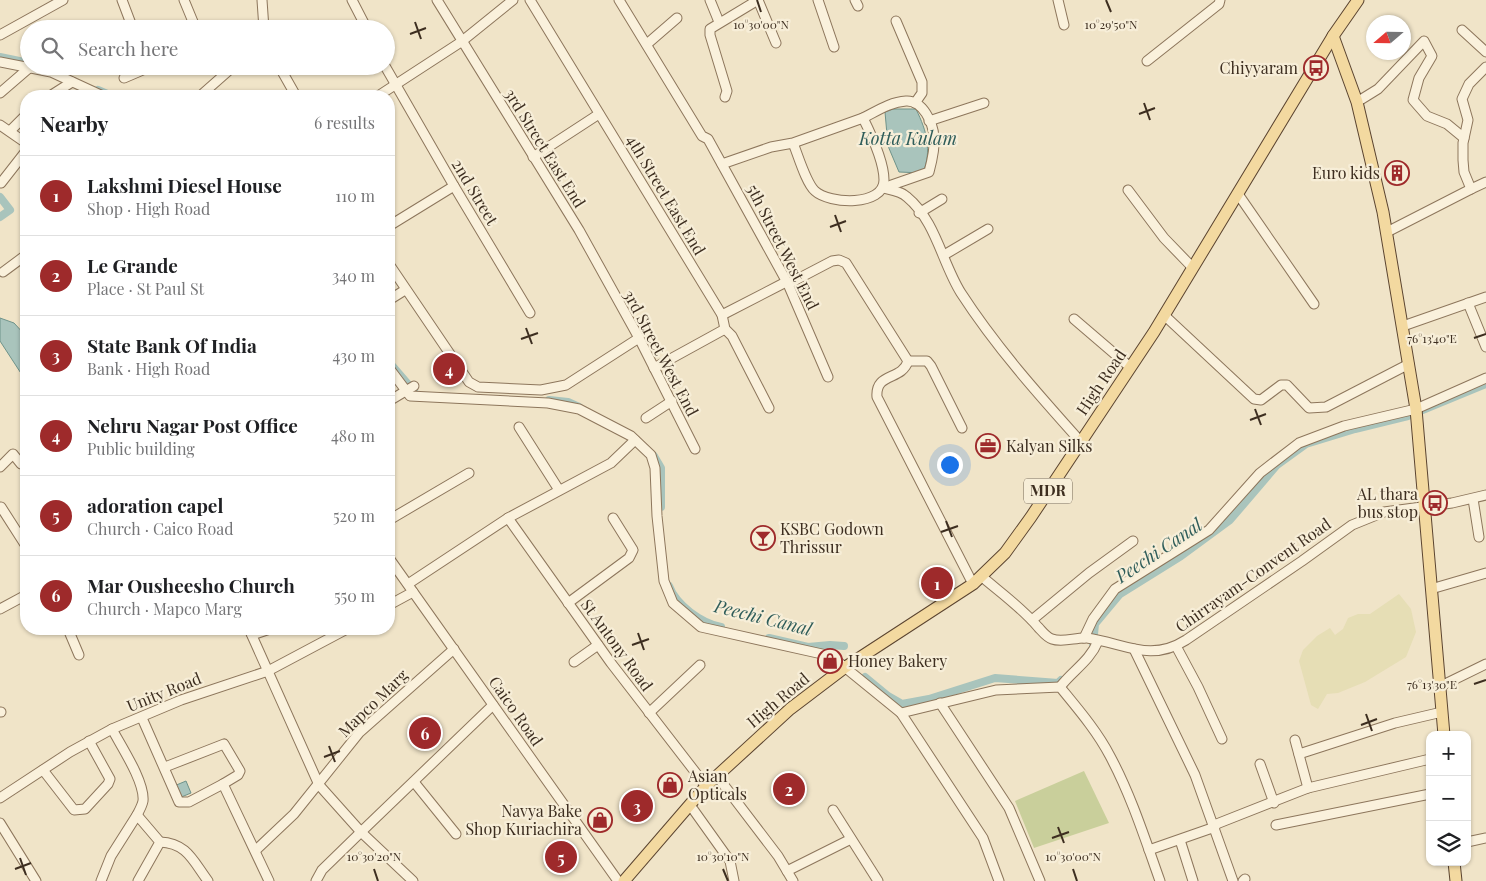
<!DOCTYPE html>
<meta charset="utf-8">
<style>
body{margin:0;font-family:"Playfair Display",serif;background:#f2f2f2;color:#202124}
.controls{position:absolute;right:15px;bottom:15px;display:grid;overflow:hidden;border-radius:10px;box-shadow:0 1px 4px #0004}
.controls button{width:45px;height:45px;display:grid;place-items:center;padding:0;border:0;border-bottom:1px solid #e0e0e0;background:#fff;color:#202124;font:25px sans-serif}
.compass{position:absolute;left:1366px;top:15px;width:45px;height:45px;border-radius:50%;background:#fff;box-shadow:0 1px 4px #0004;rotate:250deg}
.you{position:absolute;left:949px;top:464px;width:18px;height:18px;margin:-12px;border:4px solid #fff;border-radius:50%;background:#1a73e8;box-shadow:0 0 0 8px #1a73e833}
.badge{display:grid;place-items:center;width:32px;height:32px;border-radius:50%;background:#9e2a2b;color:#fff;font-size:16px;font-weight:700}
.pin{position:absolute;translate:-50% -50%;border:2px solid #fff;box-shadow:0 1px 5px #0006}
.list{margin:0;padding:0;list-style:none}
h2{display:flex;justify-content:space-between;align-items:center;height:65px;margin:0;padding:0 20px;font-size:21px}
h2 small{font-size:16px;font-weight:400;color:#757577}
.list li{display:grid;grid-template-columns:32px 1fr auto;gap:15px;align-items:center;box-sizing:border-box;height:80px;padding:0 20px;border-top:1px solid #e0e0e0}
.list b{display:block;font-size:19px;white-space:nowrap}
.list p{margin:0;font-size:16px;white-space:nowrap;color:#757577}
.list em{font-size:16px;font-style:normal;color:#757577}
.icon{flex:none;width:28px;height:28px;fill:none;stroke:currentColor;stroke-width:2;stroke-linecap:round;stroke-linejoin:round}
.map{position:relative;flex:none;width:1486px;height:881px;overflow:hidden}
.search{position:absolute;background:#fff;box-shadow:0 1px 4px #0004;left:20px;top:20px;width:375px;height:55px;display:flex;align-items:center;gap:12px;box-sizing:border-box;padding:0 18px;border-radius:28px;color:#757577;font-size:19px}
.panel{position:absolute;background:#fff;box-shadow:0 1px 4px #0004;left:20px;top:90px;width:375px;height:545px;border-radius:20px}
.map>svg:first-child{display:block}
.farmland{fill:#e6deb5}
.green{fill:#c9cf9b}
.water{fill:#a9c4bc;stroke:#6f938a}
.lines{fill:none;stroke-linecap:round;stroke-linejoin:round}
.canal{stroke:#a9c4bc;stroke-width:8}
.minor-casing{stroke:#8d765c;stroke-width:11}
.major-casing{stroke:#5b4430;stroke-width:13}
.minor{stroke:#faf1dc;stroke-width:9}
.major{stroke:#f3d9a0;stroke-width:11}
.ticks{fill:none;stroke:#3d2e20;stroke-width:2}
.labels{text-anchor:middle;stroke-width:4.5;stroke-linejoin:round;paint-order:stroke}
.shield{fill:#f7eed8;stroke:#756857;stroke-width:1}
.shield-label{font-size:15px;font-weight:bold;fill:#3d2e20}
.poi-label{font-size:16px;fill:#3d2e20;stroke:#f7eed8;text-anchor:end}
.street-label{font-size:16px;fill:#3d2e20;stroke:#f7eed8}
.water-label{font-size:18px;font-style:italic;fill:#2f5d5a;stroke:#f7eed8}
.ticks-label{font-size:12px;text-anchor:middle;fill:#3d2e20;stroke:#f7eed8;stroke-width:4.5;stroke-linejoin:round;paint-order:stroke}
</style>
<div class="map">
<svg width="1486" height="881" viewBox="0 0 1486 881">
<rect width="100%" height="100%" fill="#f0e4c8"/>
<path class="farmland" d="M1399,594L1411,609L1416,632L1406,657L1365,682L1338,693L1327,694L1318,709L1311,705L1299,661L1303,650L1317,636L1330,628L1335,635L1343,629L1348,618L1358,614H1370Z"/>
<path class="green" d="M1084,771L1109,823L1034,848L1015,801Z"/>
<g class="water">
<path d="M893,109H916C927,132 932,149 923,173L899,172L888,146L885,112Z"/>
<path d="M0,318L14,323L26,336V381L0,341Z"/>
<path d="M186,781L191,793L179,798L174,786Z"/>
</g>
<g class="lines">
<g class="canal">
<path d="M0,57L29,63"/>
<path d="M98,90L112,96"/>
<path d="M0,197L10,210L0,217"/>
<path d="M389,362L414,391"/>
<path d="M549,400L568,402L579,407"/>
<path d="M654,456L661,468V507"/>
<path d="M669,586C676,605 701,623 721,627"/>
<path d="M769,638L808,647L830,645L844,646"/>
<path d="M1093,644L1095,624L1120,594L1181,556L1230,520L1277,465L1306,444L1355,429L1408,416L1486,384"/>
<path d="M865,677L888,696L902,704L929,699L995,678L1058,683L1061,680"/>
</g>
<defs>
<g id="minor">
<path d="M122,0L133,29"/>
<path d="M184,0L196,29"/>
<path d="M262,0L264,29"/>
<path d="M352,0L367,29"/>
<path d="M437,0L579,230L639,338L695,449"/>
<path d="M530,0L722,315L725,329L732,336L769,408"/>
<path d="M619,0L702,136L708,139L788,284L828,377"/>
<path d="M710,0L719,22"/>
<path d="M758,0L776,43"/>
<path d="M818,0L834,47"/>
<path d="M855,0L858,6"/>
<path d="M1058,0L1064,25"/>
<path d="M896,21L922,82V93L915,103"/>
<path d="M1462,30L1486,52"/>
<path d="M0,35L63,0"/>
<path d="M647,44L677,18"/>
<path d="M1147,61L1219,4L1220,0"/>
<path d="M0,62L51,72L103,96"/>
<path d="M279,66L296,96"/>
<path d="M385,66L454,186L530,313"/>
<path d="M124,78L152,66"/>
<path d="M0,93L29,68"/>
<path d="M50,96L72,82"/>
<path d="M200,96L234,66"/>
<path d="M378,96L461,42L513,0"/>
<path d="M725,97L727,91L710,35V29L758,0"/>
<path d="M1357,102L1378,89L1424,41L1432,56L1419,78L1413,100L1427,116L1447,124L1464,138"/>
<path d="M863,118C877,111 890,102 906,101C923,100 933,123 934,137C935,148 932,161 929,172L883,188"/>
<path d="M929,121L984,103"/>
<path d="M0,125L26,143"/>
<path d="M10,131L26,115"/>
<path d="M533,157L599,114"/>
<path d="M722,164L771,147L793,143C798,155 806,183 815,191C829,204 884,207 884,180C884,163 871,134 863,118L793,143"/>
<path d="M1,183L26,151"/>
<path d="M883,188C891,190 901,191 907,197C936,221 942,263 961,293C996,347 1038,394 1081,442"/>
<path d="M1471,189L1486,182"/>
<path d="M1128,190L1164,238L1193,268"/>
<path d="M1238,194L1314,304"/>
<path d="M919,213L942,199"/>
<path d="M389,226L454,186"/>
<path d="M1387,232L1471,189L1464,172L1463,160V143L1468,120L1462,99L1469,84L1486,67"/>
<path d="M944,255L988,229"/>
<path d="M389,264L469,382L478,387L541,390L566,385L639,338"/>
<path d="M3,272L26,255"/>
<path d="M389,300L405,290"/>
<path d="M1468,303L1486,347"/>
<path d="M722,315L784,283L788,284L832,261L839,260L846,263L908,361C902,381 875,372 877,397L973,584"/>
<path d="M1164,315L1254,399L1261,400L1281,385H1287L1309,408L1326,407L1409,364"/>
<path d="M1074,319L1130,367"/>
<path d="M1403,326L1486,297"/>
<path d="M908,361H927L931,366L962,428"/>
<path d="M389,368L410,396L548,403L579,409L631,436L651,455L655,468L657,516L664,581L673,603L701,627L831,656L901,713L983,838L999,881"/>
<path d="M654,368L725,329"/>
<path d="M389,401L414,386"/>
<path d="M646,418L672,401"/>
<path d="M519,427L559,490"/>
<path d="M0,467L13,454L21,464L26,463"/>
<path d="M1473,499L1479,537"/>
<path d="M1,507L26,546"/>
<path d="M508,518L611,663L706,786"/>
<path d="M389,520L469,473"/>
<path d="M389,558L618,881"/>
<path d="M981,576C1001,593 1021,607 1038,627C1042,631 1046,637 1052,639C1063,643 1076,637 1087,638C1124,643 1150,663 1186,640L1302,561L1352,525L1384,512L1452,503L1486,495"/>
<path d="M408,584L508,518L611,463L635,440"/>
<path d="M1431,589L1486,573"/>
<path d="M568,603L629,558L633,550L613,518"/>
<path d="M389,605L413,592"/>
<path d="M0,609L26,595"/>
<path d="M1032,620L1089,573L1133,541"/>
<path d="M68,629L79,655"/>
<path d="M249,629L319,785L361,832L493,705"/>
<path d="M252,635L270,629"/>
<path d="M1084,638L1093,619L1115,589L1209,530L1260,473L1299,443L1344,426L1416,409L1486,378"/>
<path d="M1176,646L1198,687L1222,739"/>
<path d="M1134,649L1195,775L1233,881"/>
<path d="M574,662L598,645"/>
<path d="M1060,687C1072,671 1090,661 1098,641"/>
<path d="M1439,687L1486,664"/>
<path d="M940,703L1009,808L1040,881"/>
<path d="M0,712H1"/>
<path d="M649,713L700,665"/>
<path d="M901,713L996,690L1060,687C1078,709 1097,731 1110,756C1131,795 1145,839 1160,881"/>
<path d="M142,718L179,802H189L223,784L269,881"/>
<path d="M112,729C121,746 145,782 143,801C142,806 139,811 137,815"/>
<path d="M1295,740L1308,788"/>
<path d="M1299,754L1395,723L1442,712"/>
<path d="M1260,764L1274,803"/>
<path d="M165,767L224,744L240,771L238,775L223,784"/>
<path d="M43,770L74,810L85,809L108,784L110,779L89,741"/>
<path d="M717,776L778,856L793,881"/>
<path d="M414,782L456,834"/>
<path d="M0,798L70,752L112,729L181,700L268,671L347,629"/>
<path d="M690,805L730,861L734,881"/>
<path d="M833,810L878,881"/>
<path d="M0,823L36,881"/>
<path d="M1214,825L1308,788L1430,759"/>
<path d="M1276,825L1430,794"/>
<path d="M1180,840L1193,881"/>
<path d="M160,842C187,843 193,861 208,881"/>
<path d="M1467,842L1486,838"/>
<path d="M256,850L294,814L359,733L454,649"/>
<path d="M1149,850L1215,827"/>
<path d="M787,871L851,839"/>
<path d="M101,881L111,856L137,815L160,842L138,881"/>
<path d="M316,881L322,870L361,832L413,881"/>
<path d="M1243,881L1245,879"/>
</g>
<g id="major">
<path d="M1333,36L1357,102L1383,212L1416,409L1444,735"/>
<path d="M1454,862L1456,881"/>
<path d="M624,881L706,786L790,709L844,668L973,584L1005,553L1031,517L1154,332L1333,36L1358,0"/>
</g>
</defs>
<use href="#minor" class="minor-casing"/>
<use href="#major" class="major-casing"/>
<use href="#minor" class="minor"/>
<use href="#major" class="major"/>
</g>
<path class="ticks" d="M757,0L761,12M1106,0L1111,12M415,22L421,39M410,34L426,28M1144,103L1150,120M1139,114L1155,108M835,215L841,232M830,227L846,221M526,328L532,344M1474,338L1486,334M521,339L538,333M1255,409L1261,425M1250,420L1266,414M946,521L952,537M941,532L958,526M638,633L644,650M632,645L649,639M1474,684L1486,680M1366,714L1372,731M1361,725L1377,719M329,746L335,762M324,757L340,751M1058,827L1064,843M1052,838L1069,832M20,858L26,875M15,869L31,863M374,869L378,881M723,869L728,881M1073,869L1077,881"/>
<defs>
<symbol id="bus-ring" viewBox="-11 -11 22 22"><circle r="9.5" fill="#f7eed8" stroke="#9e2a2b" stroke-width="1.5"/><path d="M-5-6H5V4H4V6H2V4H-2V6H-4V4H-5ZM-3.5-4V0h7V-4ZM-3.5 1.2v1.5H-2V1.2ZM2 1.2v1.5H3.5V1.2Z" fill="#9e2a2b"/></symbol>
<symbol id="building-ring" viewBox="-11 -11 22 22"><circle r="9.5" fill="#f7eed8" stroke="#9e2a2b" stroke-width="1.5"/><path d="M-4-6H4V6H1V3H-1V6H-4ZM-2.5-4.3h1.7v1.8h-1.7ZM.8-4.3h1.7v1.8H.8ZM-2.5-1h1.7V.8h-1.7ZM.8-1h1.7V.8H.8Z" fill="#9e2a2b"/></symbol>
<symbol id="office-ring" viewBox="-11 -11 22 22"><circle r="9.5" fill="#f7eed8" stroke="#9e2a2b" stroke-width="1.5"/><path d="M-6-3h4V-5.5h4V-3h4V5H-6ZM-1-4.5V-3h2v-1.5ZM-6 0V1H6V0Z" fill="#9e2a2b"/></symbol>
<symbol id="bar-ring" viewBox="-11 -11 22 22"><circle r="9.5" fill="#f7eed8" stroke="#9e2a2b" stroke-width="1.5"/><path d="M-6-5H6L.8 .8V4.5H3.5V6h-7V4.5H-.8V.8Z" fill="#9e2a2b"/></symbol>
<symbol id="shop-ring" viewBox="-11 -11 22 22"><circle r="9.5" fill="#f7eed8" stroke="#9e2a2b" stroke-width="1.5"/><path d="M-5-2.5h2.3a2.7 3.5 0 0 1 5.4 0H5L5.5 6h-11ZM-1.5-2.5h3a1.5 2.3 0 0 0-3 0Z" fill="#9e2a2b"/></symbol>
</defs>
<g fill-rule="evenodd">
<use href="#bus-ring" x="1302" y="54" width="28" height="28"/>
<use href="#building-ring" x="1383" y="159" width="28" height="28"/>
<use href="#office-ring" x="974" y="432" width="28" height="28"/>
<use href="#bus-ring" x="1421" y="489" width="28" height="28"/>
<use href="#bar-ring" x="749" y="524" width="28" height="28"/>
<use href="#shop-ring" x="816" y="647" width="28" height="28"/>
<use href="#shop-ring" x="656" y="771" width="28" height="28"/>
<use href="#shop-ring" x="586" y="806" width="28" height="28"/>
</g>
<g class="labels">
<rect class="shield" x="1024" y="478.5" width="48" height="25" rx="4"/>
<g class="shield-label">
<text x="1048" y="496">MDR</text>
</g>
<g class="poi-label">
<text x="1298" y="74">Chiyyaram</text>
<text x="1380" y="179">Euro kids</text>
<text x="1006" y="452" text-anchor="start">Kalyan Silks</text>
<text x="1418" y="500">AL thara<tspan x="1418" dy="18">bus stop</tspan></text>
<text x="780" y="535" text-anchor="start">KSBC Godown<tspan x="780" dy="18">Thrissur</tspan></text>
<text x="848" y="667" text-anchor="start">Honey Bakery</text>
<text x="688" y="782" text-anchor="start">Asian<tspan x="688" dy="18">Opticals</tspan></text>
<text x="582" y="817">Navya Bake<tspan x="582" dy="18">Shop Kuriachira</tspan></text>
</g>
<g class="street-label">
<text transform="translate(545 148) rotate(58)" y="6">3rd Street East End</text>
<text transform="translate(475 192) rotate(59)" y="6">2nd Street</text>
<text transform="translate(666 195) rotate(59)" y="6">4th Street East End</text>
<text transform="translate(783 247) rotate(63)" y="6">5th Street West End</text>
<text transform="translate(661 353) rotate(62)" y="6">3rd Street West End</text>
<text transform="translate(1101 382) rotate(-56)" y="6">High Road</text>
<text transform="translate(1253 575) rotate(-35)" y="6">Chirrayam-Convent Road</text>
<text transform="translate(617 645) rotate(54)" y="6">St Antony Road</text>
<text transform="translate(164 692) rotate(-22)" y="6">Unity Road</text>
<text transform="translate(778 700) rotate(-40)" y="6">High Road</text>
<text transform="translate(373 703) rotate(-44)" y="6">Mapco Marg</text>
<text transform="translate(516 711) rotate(55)" y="6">Caico Road</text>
</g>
<g class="water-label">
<text x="908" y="145">Kotta Kulam</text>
<text transform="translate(1159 551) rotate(-34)" y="6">Peechi Canal</text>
<text transform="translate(763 618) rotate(14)" y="6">Peechi Canal</text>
</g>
</g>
<g class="ticks-label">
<text x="761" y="29">10°30'00"N</text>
<text x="1111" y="29">10°29'50"N</text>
<text x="1432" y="343">76°13'40"E</text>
<text x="1432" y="689">76°13'30"E</text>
<text x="374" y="861">10°30'20"N</text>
<text x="723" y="861">10°30'10"N</text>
<text x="1073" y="861">10°30'00"N</text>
</g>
</svg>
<div class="controls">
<button>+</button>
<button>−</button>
<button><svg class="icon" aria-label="layers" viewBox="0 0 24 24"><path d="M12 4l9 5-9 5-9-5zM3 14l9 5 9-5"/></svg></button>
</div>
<svg class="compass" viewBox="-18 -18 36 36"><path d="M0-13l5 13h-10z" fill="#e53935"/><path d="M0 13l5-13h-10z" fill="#757577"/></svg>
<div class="you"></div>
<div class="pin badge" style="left:937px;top:583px">1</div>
<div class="pin badge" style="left:789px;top:789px">2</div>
<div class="pin badge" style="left:637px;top:806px">3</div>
<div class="pin badge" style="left:449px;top:369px">4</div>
<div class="pin badge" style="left:561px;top:857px">5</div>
<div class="pin badge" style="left:425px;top:733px">6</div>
<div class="search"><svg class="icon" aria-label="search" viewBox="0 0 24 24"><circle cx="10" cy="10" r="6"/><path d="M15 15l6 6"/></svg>Search here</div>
<section class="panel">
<h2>Nearby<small>6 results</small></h2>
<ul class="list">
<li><span class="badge">1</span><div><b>Lakshmi Diesel House</b><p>Shop · High Road</p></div><em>110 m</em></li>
<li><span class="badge">2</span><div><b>Le Grande</b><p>Place · St Paul St</p></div><em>340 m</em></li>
<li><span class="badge">3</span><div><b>State Bank Of India</b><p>Bank · High Road</p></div><em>430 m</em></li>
<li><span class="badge">4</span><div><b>Nehru Nagar Post Office</b><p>Public building</p></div><em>480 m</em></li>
<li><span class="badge">5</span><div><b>adoration capel</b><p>Church · Caico Road</p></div><em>520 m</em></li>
<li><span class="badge">6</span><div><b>Mar Ousheesho Church</b><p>Church · Mapco Marg</p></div><em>550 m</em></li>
</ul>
</section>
</div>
